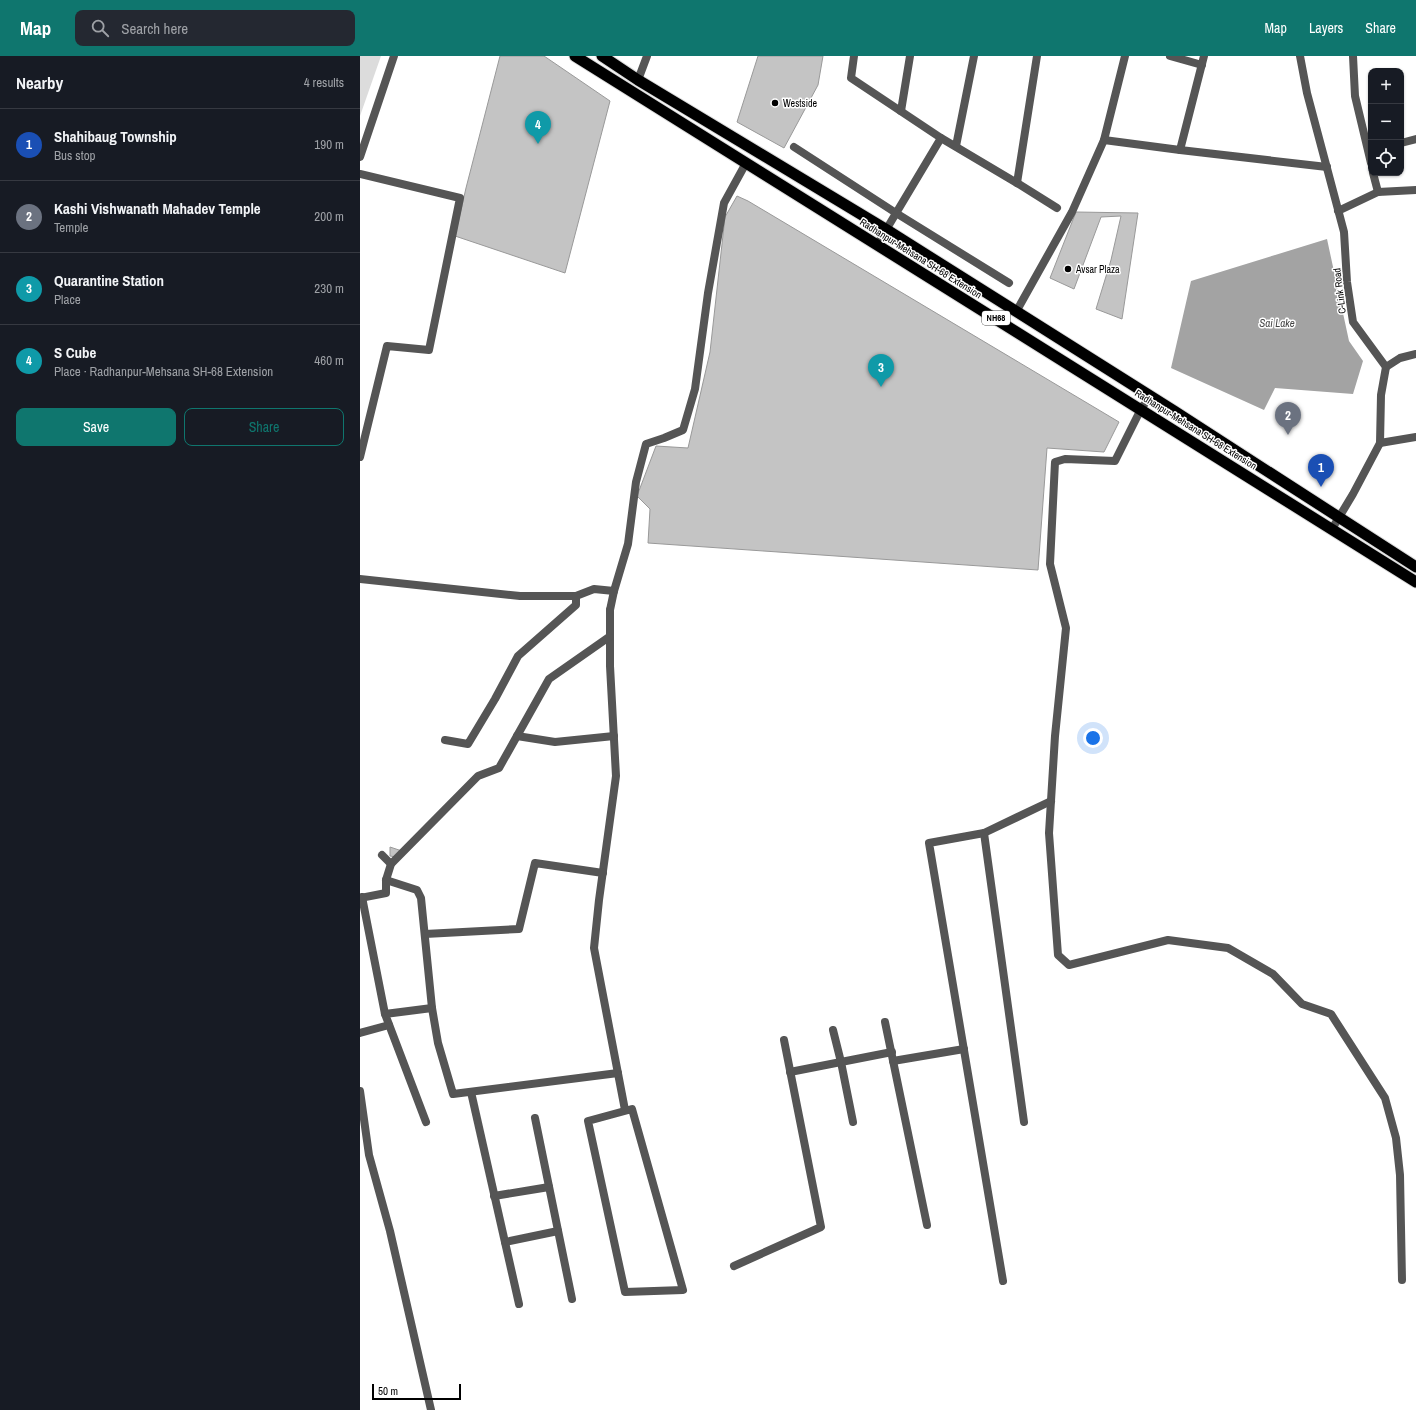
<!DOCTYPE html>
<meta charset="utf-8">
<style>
body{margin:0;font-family:"Archivo Narrow",sans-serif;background:#242831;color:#f1f3f6}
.controls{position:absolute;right:12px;top:12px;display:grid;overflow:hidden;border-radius:8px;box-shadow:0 1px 3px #0004}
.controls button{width:36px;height:36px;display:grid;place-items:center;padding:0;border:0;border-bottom:1px solid #363941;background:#171b24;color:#f1f3f6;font:20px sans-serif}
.scale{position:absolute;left:12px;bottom:10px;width:89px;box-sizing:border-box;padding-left:4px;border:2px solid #000;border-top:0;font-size:11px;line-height:14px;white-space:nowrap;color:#000;-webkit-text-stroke:3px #fff;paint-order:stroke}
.you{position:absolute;left:733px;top:682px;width:14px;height:14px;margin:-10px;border:3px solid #fff;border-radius:50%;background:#1a73e8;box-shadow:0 0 0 6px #1a73e833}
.badge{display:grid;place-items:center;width:26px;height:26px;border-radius:50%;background:#0f766e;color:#fff;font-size:13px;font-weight:700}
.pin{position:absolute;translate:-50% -33px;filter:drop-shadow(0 1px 2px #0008)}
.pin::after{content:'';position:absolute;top:21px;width:14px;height:12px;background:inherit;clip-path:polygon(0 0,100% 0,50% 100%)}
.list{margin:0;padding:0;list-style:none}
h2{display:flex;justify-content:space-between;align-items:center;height:52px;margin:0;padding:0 16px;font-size:17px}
h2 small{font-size:13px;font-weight:400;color:#9ea1a6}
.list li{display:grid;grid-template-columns:26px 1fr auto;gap:12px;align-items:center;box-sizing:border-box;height:72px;padding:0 16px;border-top:1px solid #363941}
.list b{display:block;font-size:15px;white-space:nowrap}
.list p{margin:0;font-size:13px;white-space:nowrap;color:#9ea1a6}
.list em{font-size:13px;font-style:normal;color:#9ea1a6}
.actions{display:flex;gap:8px;padding:12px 16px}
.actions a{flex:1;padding:9px 0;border:1px solid #0f766e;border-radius:8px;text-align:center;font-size:14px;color:#0f766e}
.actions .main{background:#0f766e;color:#fff}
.icon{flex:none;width:22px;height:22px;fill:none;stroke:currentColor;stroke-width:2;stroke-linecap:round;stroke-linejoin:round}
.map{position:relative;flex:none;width:1056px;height:1354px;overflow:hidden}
header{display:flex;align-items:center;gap:24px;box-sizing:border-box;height:56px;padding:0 20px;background:#0f766e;color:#fff}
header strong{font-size:19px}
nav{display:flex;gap:22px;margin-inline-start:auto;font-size:14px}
.search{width:280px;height:36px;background:#242831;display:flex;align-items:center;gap:10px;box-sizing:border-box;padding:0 14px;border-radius:8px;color:#9ea1a6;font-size:15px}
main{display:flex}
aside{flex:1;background:#171b24}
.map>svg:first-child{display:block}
.green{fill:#dcdcdc}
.water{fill:#a3a3a3}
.building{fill:#c4c4c4;stroke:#999}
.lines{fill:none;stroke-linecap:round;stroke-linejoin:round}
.trunk-casing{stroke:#dbdbdb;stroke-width:13}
.minor{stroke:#555;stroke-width:8}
.tertiary{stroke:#555;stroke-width:8}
.trunk{stroke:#000;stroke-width:11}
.poi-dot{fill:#000;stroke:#fff;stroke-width:1.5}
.labels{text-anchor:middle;stroke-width:3;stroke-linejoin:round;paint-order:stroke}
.shield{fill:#fff;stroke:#4c4c4c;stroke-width:1}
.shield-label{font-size:9px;font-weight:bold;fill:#000}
.poi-label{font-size:10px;fill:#000;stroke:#fff;text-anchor:start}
.street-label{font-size:10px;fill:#000;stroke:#fff}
.water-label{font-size:11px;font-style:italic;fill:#444;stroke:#fff}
</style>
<header>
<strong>Map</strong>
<div class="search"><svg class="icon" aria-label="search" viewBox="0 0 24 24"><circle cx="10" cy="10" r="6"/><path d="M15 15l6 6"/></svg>Search here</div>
<nav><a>Map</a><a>Layers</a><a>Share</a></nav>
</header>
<main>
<aside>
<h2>Nearby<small>4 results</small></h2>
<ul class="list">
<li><span class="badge" style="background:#1a4fb4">1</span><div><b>Shahibaug Township</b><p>Bus stop</p></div><em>190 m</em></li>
<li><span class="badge" style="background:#6b7280">2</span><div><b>Kashi Vishwanath Mahadev Temple</b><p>Temple</p></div><em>200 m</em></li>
<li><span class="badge" style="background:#0f9aa8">3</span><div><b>Quarantine Station</b><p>Place</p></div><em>230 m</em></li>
<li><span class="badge" style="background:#0f9aa8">4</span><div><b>S Cube</b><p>Place · Radhanpur-Mehsana SH-68 Extension</p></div><em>460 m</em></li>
</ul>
<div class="actions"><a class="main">Save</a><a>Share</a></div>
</aside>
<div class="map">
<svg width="1056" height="1354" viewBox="0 0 1056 1354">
<rect width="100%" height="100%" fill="#fff"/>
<path class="green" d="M0,0H21L0,60Z"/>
<path class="water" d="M967,183L989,285L1003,305L993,338L915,332L904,354L811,312L831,225Z"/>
<g class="building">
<path d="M140,0H184L250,45L205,217L95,180L106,132Z"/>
<path d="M398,0H463L458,29L424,92L377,66Z"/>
<path d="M377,140L388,145L759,366L744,396L687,392L678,514L288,487L290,453L277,440L296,390L328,392L350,296L365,161Z"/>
<path d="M716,156L778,157L762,263L736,253L751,204L761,160L741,161L714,233L690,222Z"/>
<path d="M30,791L42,795L36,801L30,800Z"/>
</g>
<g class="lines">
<defs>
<g id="trunk">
<path d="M215,0L1056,526"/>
<path d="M242,0L278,24L527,174L814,355L1056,511"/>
</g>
</defs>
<use href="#trunk" class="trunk-casing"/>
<g class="minor">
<path d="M494,0L491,22L581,82L517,189"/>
<path d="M810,0L842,9"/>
<path d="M993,0L995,40L1011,107"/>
<path d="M278,24L287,0"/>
<path d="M541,55L550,0"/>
<path d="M581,82L657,127L677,0"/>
<path d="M744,84L765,0"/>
<path d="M1041,87L1056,83"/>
<path d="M596,90L614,0"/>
<path d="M434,91L536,157L649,227"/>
<path d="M820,94L967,111"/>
<path d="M0,101L34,0"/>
<path d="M1013,117L1018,136"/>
<path d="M0,118L100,142L69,294L27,290L0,401"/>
<path d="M657,127L697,152"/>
<path d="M978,155L1018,136L1056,134"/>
<path d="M656,256L712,156L744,84L820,94L844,0"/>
<path d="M790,340L781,353L755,405L705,403L695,406L690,508L706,572L695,680L689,777L698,899L709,909L808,884L868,892L913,918L942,948L971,958L1025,1042L1036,1082L1040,1119L1042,1224"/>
<path d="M1020,387L1056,381"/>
<path d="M0,523L160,540H216L234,533L254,535"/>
<path d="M250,554V610L256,720L239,844L234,892L265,1054"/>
<path d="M249,581L189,623L139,712L118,720L31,808L26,824L57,834L61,842L72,952L78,987L93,1038L258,1017"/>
<path d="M157,680L195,686L254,680"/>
<path d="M85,684L108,688L135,643L158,600L216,549V540"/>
<path d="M624,777L691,745"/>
<path d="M22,799L31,808"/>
<path d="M2,841L25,958"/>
<path d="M0,842L26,837V824"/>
<path d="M65,878L159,873L175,807L243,817"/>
<path d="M525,966L567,1169"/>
<path d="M473,974L481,1006L493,1066"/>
<path d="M0,977L29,969"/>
<path d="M533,1005L604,993"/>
<path d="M430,1016L532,996"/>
<path d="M0,1035L9,1099L30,1175L71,1354"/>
<path d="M111,1036L159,1248"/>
<path d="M272,1053L323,1234L265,1236L228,1065Z"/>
<path d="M175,1062L212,1243"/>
<path d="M66,1066L25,958L72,952"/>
<path d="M134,1140L189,1131"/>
<path d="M145,1186L198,1175"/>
<path d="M374,1210L461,1171L424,984"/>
<path d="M643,1225L569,787L624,777L664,1066"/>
</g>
<g class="tertiary">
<path d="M940,0L947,37L984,176L987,226L993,266L1026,311L1021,339L1020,387L993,438L972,473"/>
<path d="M1026,311L1040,302L1056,298"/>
<path d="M250,554L254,535L268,488L276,426L286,388L304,382L323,374L335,333L348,237L364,147L386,107"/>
</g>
<use href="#trunk" class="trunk"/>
</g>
<g class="poi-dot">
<circle cx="415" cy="47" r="4"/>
<circle cx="708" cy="213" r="4"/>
</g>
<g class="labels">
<rect class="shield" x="622" y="255" width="28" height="14" rx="3"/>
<g class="shield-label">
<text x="636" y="265">NH68</text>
</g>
<g class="poi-label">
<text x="423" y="51">Westside</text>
<text x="716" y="217">Avsar Plaza</text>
</g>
<g class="street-label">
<text transform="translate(561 202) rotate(32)" y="4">Radhanpur-Mehsana SH-68 Extension</text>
<text transform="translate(979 235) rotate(-97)" y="4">C-Link Road</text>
<text transform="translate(836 373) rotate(32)" y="4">Radhanpur-Mehsana SH-68 Extension</text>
</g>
<g class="water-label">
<text x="917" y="271">Sai Lake</text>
</g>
</g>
</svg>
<div class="controls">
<button>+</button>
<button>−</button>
<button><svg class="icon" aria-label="locate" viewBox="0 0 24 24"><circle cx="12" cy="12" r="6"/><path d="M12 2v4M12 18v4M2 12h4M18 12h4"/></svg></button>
</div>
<div class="scale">50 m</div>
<div class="you"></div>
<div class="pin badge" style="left:961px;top:431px;background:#1a4fb4">1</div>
<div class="pin badge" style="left:928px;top:379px;background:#6b7280">2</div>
<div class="pin badge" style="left:521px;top:331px;background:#0f9aa8">3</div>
<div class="pin badge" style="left:178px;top:88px;background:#0f9aa8">4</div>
</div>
</main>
